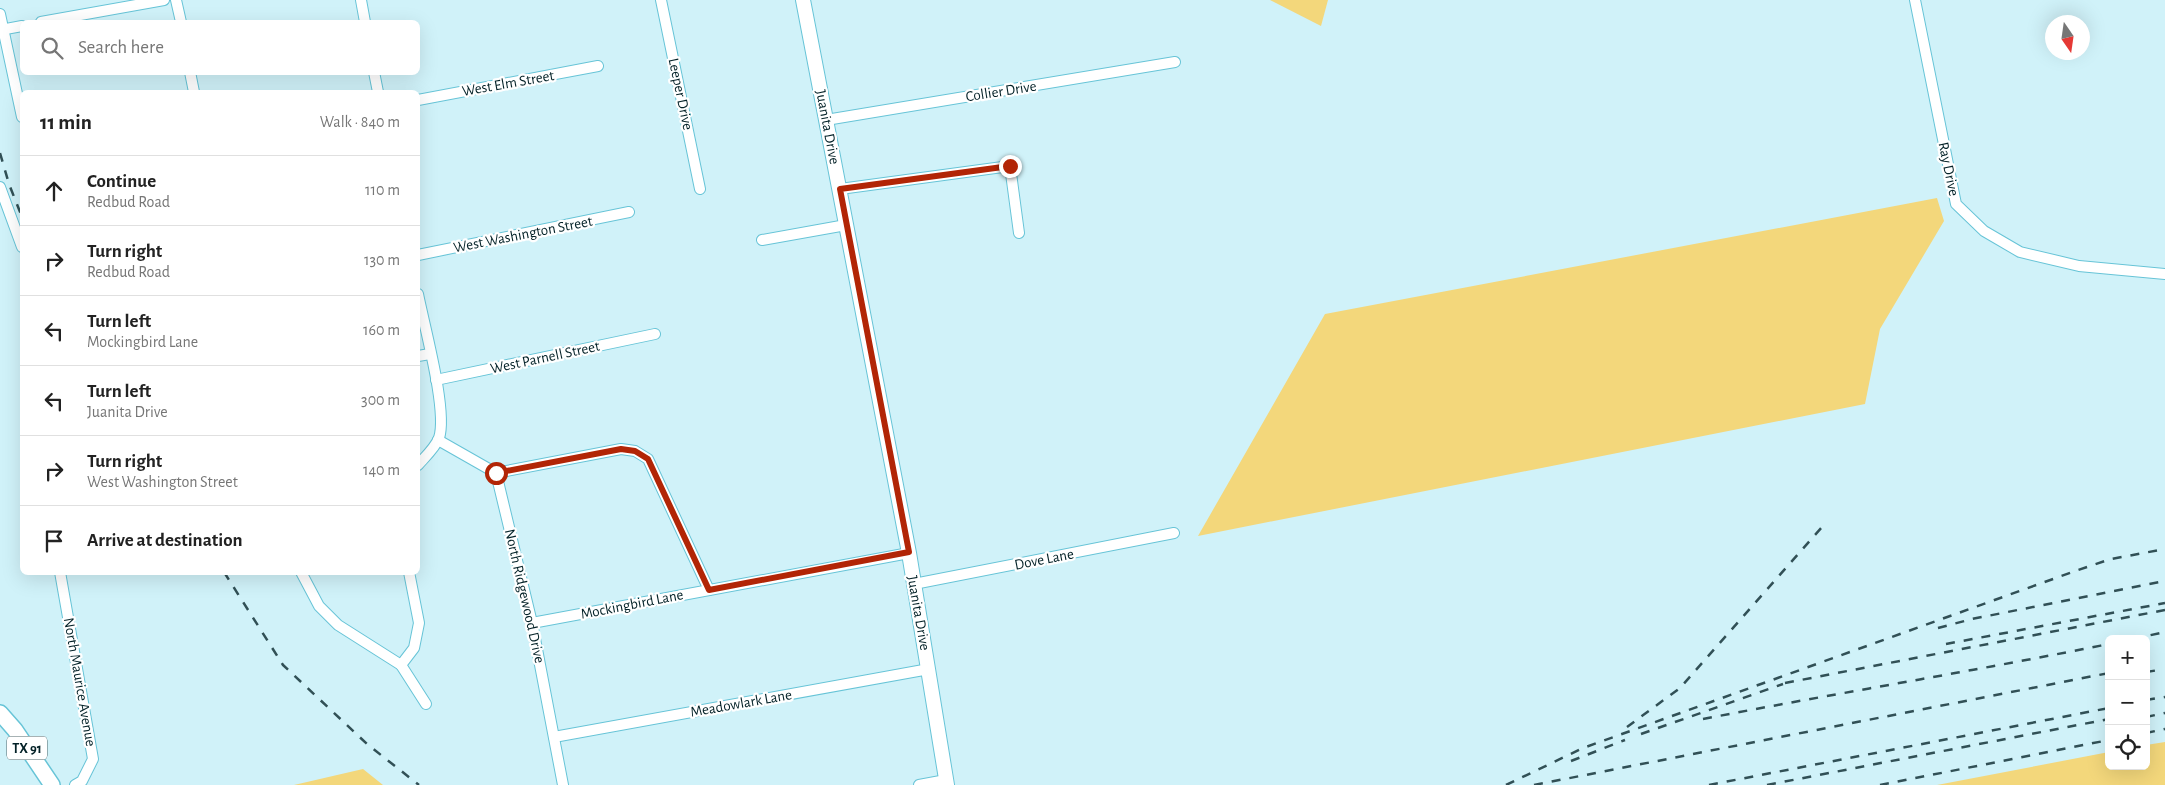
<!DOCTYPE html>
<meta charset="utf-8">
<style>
body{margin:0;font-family:"Alegreya Sans",sans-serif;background:#f2f2f2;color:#222}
.controls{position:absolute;right:15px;bottom:15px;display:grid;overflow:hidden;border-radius:8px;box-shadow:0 5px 20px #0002}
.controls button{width:45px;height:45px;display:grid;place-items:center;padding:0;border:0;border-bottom:1px solid #e0e0e0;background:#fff;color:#222;font:25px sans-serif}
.compass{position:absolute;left:2045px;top:15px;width:45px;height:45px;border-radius:50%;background:#fff;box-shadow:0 5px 20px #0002;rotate:167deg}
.stop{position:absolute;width:15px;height:15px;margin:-11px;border:4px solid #b22506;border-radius:50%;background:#fff}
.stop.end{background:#b22506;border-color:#fff;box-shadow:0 1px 5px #0008}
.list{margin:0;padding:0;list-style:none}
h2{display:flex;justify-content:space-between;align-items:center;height:65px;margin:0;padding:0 20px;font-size:21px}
h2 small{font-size:16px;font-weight:400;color:#767676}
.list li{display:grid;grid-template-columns:32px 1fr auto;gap:15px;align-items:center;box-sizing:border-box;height:70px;padding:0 20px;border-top:1px solid #e0e0e0}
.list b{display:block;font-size:19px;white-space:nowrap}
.list p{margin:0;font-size:16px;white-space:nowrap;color:#767676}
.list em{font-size:16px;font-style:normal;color:#767676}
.icon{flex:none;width:28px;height:28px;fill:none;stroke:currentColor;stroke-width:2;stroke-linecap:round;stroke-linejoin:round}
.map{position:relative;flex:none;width:2165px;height:785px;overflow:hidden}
.search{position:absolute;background:#fff;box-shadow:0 5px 20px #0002;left:20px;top:20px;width:400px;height:55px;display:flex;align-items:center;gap:12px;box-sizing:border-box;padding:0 18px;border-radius:8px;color:#767676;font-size:19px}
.panel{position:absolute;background:#fff;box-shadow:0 5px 20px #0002;left:20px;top:90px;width:400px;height:485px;border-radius:8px}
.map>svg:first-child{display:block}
.green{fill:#f3d77b}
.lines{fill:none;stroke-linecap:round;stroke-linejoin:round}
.street-casing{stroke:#67c4d7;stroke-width:12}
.secondary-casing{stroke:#67c4d7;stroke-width:16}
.primary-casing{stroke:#67c4d7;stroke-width:18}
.street{stroke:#fff;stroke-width:10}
.secondary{stroke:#fff;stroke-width:14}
.primary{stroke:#fff;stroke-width:15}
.rail{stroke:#315056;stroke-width:2.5;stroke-dasharray:9 9;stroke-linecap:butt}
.route{stroke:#b22506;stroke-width:6}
.labels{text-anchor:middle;stroke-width:4.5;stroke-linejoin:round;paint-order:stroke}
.shield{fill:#fff;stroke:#4f6468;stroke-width:1}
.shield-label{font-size:14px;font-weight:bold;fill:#032127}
.street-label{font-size:15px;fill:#032127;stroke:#fff}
</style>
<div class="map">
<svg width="2165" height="785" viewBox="0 0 2165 785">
<rect width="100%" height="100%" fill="#d0f2f9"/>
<g class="green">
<path d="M1270,0H1328L1321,26Z"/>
<path d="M1937,198L1944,221L1880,329L1865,404L1198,536L1325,314Z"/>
<path d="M2165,742V785H1937L2109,752V766H2146V745Z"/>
<path d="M363,769L383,785H294Z"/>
</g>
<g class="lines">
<defs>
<g id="street">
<path d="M176,0L181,22"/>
<path d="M361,0L365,22"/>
<path d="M661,0L700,189"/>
<path d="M1915,0L1956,204L1984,231L2020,252L2079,266L2165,274"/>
<path d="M0,14L22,117"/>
<path d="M41,22L164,0"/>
<path d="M0,30L22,26"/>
<path d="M190,72L194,92"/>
<path d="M374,72L378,92"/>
<path d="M418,100L598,66"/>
<path d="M826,120L1175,62"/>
<path d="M0,187L22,247"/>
<path d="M840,189L1010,166L1019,233"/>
<path d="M762,240L846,225"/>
<path d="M418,255L629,212"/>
<path d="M418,294C424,325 448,411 439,438C435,448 424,458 418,465"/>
<path d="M418,356L430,354"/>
<path d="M436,380L655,334"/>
<path d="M438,440L496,473L532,623L563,785"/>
<path d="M496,473L621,449L635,451L648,459L709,590"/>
<path d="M60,572L93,759L82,781L75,785"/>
<path d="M301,572L319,606L338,625L401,665"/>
<path d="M409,572L419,623L414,648L401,665L426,704"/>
<path d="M914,584L1174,533"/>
<path d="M532,623L909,553"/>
<path d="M554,737L929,669"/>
<path d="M919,785L946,780"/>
</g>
<path id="secondary" d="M803,0L909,553L947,785"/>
<path id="primary" d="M0,713L15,730L52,785"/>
</defs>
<use href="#street" class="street-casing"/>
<use href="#secondary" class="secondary-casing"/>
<use href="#primary" class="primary-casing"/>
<use href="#street" class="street"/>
<use href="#secondary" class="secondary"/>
<use href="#primary" class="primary"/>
<g class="rail">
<path d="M0,153L9,184L22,217"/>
<path d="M224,572L283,665L367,744L419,785"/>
<path d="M1938,628L1972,619L2165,581"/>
<path d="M2133,639L2165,632"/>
<path d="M1946,644L2165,603"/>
<path d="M2146,672L2159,670"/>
<path d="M1785,683L2165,610"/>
<path d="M2146,700L2165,697"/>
<path d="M2146,717L2165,713"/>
<path d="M1703,719C1838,693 1974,671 2109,644"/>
<path d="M1627,727L1680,688L1822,527"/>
<path d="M2146,733L2165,729"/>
<path d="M1641,734L1783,684"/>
<path d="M1571,761L1625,740"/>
<path d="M1506,785L1583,748L2078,570L2111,559L2165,549"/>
<path d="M1534,785L2109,673"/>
<path d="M1709,785L2109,708"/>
<path d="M1767,785L2109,719"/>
<path d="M1880,785L2109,740"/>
</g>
</g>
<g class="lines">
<path class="route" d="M496,473L621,449L635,451L648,459L709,590L909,552L840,189L1010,166"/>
</g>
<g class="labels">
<rect class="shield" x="7" y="736.5" width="40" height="23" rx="4"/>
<g class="shield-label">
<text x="27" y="753">TX 91</text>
</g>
<g class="street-label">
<text transform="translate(508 83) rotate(-10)" y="5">West Elm Street</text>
<text transform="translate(1001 91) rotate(-9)" y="5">Collier Drive</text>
<text transform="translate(681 94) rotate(78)" y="5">Leeper Drive</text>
<text transform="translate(828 127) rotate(79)" y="5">Juanita Drive</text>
<text transform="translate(1949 169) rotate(78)" y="5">Ray Drive</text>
<text transform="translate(523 234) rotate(-11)" y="5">West Washington Street</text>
<text transform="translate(545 357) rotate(-12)" y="5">West Parnell Street</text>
<text transform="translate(1044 559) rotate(-11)" y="5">Dove Lane</text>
<text transform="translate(525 596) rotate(77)" y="5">North Ridgewood Drive</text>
<text transform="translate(632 604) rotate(-11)" y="5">Mockingbird Lane</text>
<text transform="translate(919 613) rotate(80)" y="5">Juanita Drive</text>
<text transform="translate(80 682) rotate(80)" y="5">North Maurice Avenue</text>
<text transform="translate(741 703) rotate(-10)" y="5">Meadowlark Lane</text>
</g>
</g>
</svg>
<div class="controls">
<button>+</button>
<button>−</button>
<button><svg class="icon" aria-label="locate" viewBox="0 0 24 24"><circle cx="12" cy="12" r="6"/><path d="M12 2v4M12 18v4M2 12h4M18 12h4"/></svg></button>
</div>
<svg class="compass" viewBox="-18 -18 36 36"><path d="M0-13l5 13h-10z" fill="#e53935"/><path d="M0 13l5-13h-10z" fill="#767676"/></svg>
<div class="stop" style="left:496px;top:473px"></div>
<div class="stop end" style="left:1010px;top:166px"></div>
<div class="search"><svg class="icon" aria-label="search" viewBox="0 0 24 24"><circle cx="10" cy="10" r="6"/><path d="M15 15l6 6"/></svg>Search here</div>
<section class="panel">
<h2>11 min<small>Walk · 840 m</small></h2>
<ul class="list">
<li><svg class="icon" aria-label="ahead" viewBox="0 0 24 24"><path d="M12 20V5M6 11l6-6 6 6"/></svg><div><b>Continue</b><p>Redbud Road</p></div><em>110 m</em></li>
<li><svg class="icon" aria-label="right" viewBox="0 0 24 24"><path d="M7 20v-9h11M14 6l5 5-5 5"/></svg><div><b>Turn right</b><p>Redbud Road</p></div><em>130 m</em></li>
<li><svg class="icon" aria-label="left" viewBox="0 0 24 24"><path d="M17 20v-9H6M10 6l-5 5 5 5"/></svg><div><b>Turn left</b><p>Mockingbird Lane</p></div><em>160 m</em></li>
<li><svg class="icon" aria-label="left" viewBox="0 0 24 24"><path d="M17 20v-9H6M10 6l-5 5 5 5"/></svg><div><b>Turn left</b><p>Juanita Drive</p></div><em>300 m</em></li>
<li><svg class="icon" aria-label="right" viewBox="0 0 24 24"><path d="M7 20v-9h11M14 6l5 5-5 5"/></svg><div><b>Turn right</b><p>West Washington Street</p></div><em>140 m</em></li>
<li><svg class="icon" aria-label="arrive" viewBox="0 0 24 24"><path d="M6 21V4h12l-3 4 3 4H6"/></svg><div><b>Arrive at destination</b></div></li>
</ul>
</section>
</div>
